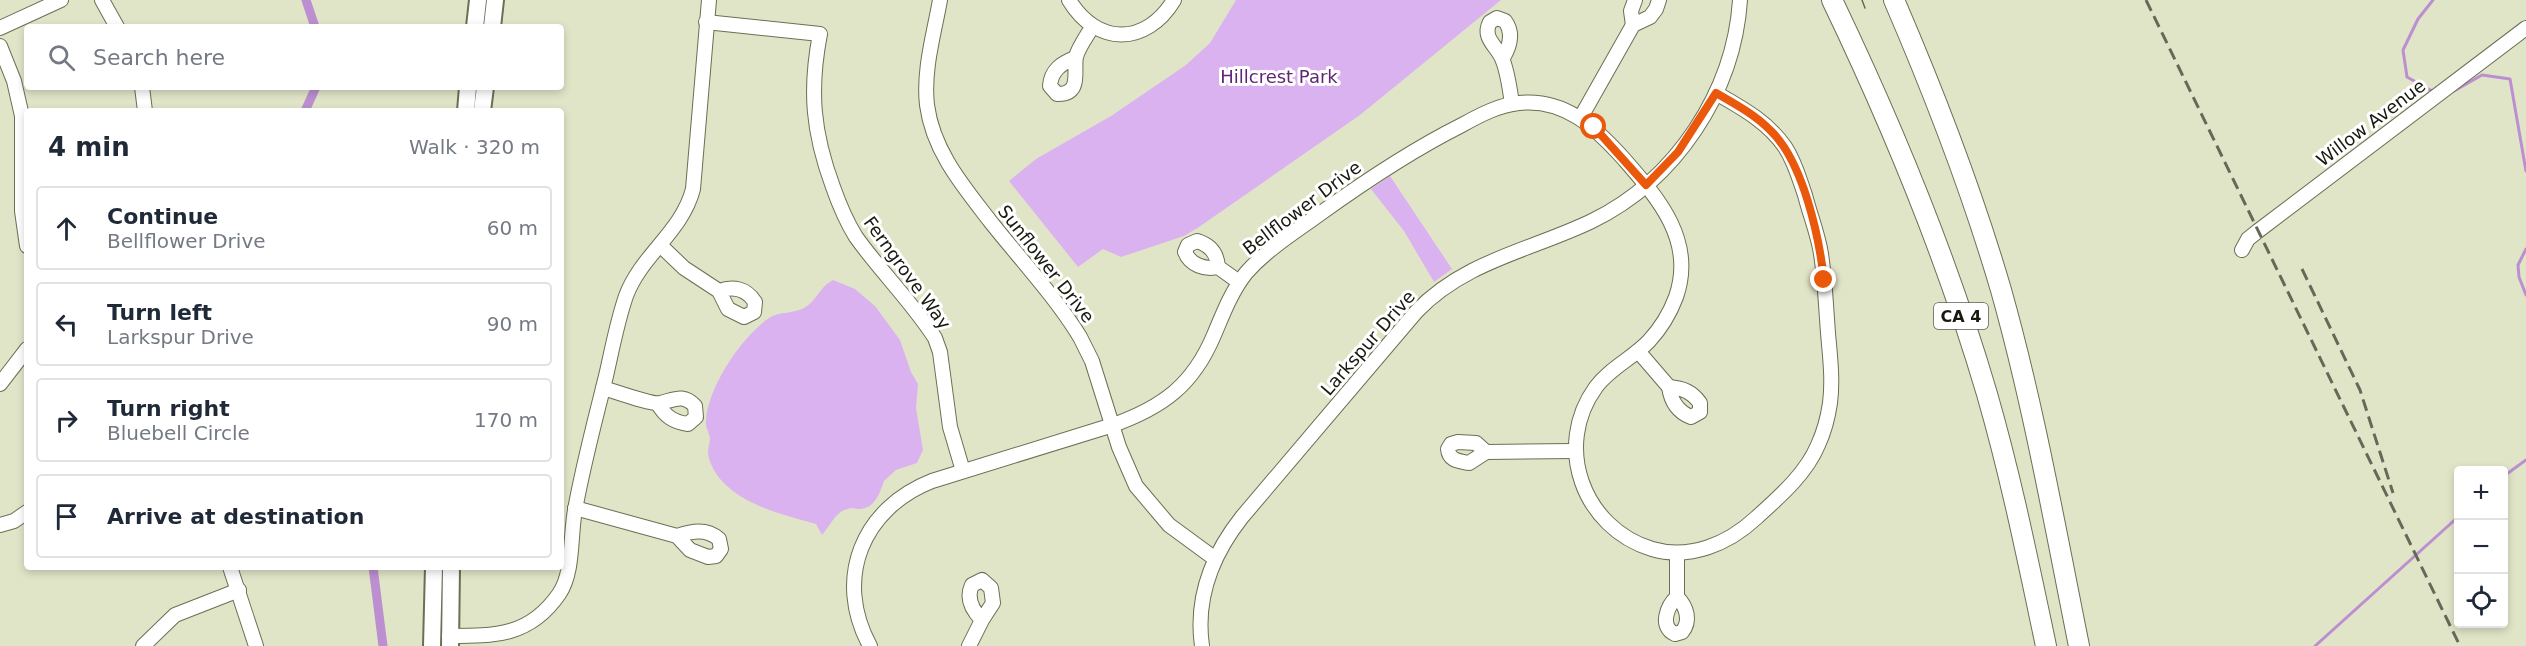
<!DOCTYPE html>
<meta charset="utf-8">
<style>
body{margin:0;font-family:"DejaVu Sans",sans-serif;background:#f2f2f3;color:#1f2937}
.controls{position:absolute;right:18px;bottom:18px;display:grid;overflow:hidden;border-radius:6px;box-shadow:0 3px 9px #0003}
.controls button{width:54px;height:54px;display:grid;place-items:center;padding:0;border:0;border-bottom:2px solid #e0e1e3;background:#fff;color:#1f2937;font:30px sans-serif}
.stop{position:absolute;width:18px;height:18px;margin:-14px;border:4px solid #ea580c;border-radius:50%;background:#fff}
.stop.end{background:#ea580c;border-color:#fff;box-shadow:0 2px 6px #0008}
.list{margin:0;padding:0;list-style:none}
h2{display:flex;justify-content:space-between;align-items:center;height:78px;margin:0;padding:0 24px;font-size:26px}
h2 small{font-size:20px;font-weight:400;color:#747a83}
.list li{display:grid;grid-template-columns:39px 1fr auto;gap:18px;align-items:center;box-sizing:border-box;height:84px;margin:0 12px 12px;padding:0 12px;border:2px solid #e0e1e3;border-radius:6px}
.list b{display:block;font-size:22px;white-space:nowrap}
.list p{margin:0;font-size:20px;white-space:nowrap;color:#747a83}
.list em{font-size:20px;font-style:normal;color:#747a83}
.icon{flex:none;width:33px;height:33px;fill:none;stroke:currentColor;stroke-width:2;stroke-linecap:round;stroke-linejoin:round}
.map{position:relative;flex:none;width:2526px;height:646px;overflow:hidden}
.search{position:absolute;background:#fff;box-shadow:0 3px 9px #0003;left:24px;top:24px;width:540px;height:66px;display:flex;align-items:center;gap:15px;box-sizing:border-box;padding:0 21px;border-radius:6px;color:#747a83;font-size:22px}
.panel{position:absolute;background:#fff;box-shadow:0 3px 9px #0003;left:24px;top:108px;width:540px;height:462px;border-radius:6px}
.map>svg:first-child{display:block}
.green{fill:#dbb2f0}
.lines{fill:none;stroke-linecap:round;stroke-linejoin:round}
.stream{stroke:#bc8fd1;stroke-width:3}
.canal{stroke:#bc8fd1;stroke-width:9}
.minor-casing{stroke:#6b6f54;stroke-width:16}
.major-casing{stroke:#6b6f54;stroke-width:20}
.highway-casing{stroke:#6b6f54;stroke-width:22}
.minor{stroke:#fff;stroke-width:14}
.major{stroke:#fff;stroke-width:16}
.highway{stroke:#fff;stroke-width:20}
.tram{stroke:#676958;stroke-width:1.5}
.rail{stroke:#676958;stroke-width:3;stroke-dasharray:12 6;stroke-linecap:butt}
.route{stroke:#ea580c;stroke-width:8}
.labels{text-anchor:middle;stroke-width:6;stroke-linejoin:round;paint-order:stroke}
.shield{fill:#fff;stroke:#5d5e57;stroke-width:1.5}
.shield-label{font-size:16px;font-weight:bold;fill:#18190f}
.park-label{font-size:18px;fill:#5e2675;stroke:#fff}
.street-label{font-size:18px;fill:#18190f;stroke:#fff}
</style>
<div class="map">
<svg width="2526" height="646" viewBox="0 0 2526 646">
<rect width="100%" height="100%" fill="#e1e5c8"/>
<g class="green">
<path d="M1236,0H1501L1360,115L1199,227L1184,236L1121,257L1103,249L1078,267L1009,181L1036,159L1111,116L1186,65L1210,43Z"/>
<path d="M1390,176L1452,269L1434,282L1404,231L1371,189Z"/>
<path d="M833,280L855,289L875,306L900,340L911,372L918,384L916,408L923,450L917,463L896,470L884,481C880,492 875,510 858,509C852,508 850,508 844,510C835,514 829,527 822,535L816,524C784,515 744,506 721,480C715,473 708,461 708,452C708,447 710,443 710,438C709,432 705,427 706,421C707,388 742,336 769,318C780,311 793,314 804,308C816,302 820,286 833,280Z"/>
</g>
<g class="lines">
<g class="stream">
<path d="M2432,91L2407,77L2403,50L2418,19L2433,0"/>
<path d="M2454,91L2482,75L2510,79L2526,171"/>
<path d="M2526,249L2518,265L2519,277L2526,295"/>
<path d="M2504,476L2526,460"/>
<path d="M2315,646L2458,517"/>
</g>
<g class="canal">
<path d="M306,0L315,27"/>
<path d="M305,111L316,87"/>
<path d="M373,567L383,646"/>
</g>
<defs>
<g id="minor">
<path d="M102,0L117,27"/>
<path d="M940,0C934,34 923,70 927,105C933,151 963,186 990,221C1020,259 1055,296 1080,337L1092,361L1119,447L1136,486L1169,525L1214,558"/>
<path d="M1069,0C1097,46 1146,46 1174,0"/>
<path d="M706,22L820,34C809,91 813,133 833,187C839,204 846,221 856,237C881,272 912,302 935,338L940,352L950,427L963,471"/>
<path d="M1633,25L1631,11L1635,0"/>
<path d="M0,28L61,0"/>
<path d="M0,46L14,81L22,116V211L27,246"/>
<path d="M1075,58C1062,63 1051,70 1050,86L1057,94C1083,95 1073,69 1076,57C1078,48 1087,36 1092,27"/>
<path d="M1503,58C1510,46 1514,33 1505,21L1497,18L1490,22C1481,39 1499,47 1503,61C1508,74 1510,90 1512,104"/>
<path d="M142,87L145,111"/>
<path d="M1581,117L1633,25L1650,17L1656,9L1659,0"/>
<path d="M660,245L684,268L719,291L728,309L744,317L754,312L755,302C746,288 733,286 719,291"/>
<path d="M2242,250L2248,239L2258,231L2526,28"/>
<path d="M1218,267C1217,253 1210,245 1197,241L1188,245L1185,252C1190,265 1205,270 1218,267L1239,282"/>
<path d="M1638,351L1669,387"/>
<path d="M0,384L27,349"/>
<path d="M1669,387C1683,388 1692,392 1700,403V412L1691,417C1678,412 1671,401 1669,387Z"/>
<path d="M603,388C614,391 652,405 660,403C674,400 683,393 695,406L696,417L688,424C673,422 665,416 658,404"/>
<path d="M1458,442L1476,443L1486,452L1469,463C1459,461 1449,461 1448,449L1451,444Z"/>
<path d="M1486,452L1575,451"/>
<path d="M575,508L677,536L690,550L708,557L716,556L721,549L719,539C706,528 692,531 677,536"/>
<path d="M0,525L14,521L27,512"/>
<path d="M230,567L256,646"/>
<path d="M1677,597C1687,607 1691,621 1682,632L1675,634C1659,627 1667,606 1677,597Z"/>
<path d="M1677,597V554"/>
<path d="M449,636C496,636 530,636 559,594C574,572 570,536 575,510C583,465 595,421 606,376C612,350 617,322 626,296C641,255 682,232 693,189L709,0"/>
<path d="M143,646L175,615L239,590"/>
<path d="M870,646C833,578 863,508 932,481L1113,425C1163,407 1193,385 1214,335C1223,314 1231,292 1246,273C1267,249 1295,232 1321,213C1367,180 1412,150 1462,125C1480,115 1499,105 1519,103C1564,98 1595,127 1623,158C1657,197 1696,240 1676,297C1670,313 1661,328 1649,341C1633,358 1610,368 1596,387C1553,446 1583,528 1652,549C1690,560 1728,544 1756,518C1779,497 1806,474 1818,445C1824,432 1828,417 1830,403C1833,380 1830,356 1828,333C1826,307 1825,280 1821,254C1818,234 1810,215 1805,195C1799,178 1795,162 1785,147C1768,122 1742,108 1716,93"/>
<path d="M969,646L982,620L993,603L991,588L982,580L972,585C966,598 972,610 982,620"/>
<path d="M1202,646C1195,597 1212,555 1242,517L1416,312C1464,261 1532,250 1592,221C1676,180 1734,92 1740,0"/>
</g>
<g id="major">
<path d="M475,27L478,0"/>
<path d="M492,27L495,0"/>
<path d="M466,111L468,87"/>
<path d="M482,111L485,87"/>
<path d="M432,646L434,567"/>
<path d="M450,646L451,567"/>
</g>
<g id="highway">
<path d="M1832,0C1893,127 1947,258 1987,394C2011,477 2028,561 2046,646"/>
<path d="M1894,0C1935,95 1972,191 2001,290C2034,407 2055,527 2079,646"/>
</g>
</defs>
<use href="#minor" class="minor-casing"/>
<use href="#major" class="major-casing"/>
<use href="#highway" class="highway-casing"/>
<use href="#minor" class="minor"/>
<use href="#major" class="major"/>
<use href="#highway" class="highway"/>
<path class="tram" d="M1862,0L1865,8"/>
<g class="rail">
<path d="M2146,0L2460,646"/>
<path d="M2302,269L2360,390L2393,493"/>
</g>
</g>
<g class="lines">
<path class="route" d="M1594,127L1646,185L1678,152L1716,93C1735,104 1754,114 1770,130C1803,161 1819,236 1824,280"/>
</g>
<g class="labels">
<rect class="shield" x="1934" y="303" width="54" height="26" rx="4.5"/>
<g class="shield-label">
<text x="1961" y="322">CA 4</text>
</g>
<g class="park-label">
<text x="1279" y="83">Hillcrest Park</text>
</g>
<g class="street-label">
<text transform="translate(2371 123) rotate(-37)" y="6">Willow Avenue</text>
<text transform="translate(1302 208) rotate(-37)" y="6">Bellflower Drive</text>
<text transform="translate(1046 264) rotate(52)" y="6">Sunflower Drive</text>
<text transform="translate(907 273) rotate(54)" y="6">Ferngrove Way</text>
<text transform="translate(1368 343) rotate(-49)" y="6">Larkspur Drive</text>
</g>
</g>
</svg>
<div class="controls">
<button>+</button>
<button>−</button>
<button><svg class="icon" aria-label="locate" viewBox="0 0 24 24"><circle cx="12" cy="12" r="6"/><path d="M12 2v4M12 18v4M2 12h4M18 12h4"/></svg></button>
</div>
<div class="stop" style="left:1594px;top:127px"></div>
<div class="stop end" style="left:1824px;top:280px"></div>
<div class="search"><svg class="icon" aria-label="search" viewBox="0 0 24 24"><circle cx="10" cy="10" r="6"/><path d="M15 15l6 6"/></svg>Search here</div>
<section class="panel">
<h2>4 min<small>Walk · 320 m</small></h2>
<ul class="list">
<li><svg class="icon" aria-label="ahead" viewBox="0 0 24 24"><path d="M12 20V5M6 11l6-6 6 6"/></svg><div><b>Continue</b><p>Bellflower Drive</p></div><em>60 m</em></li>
<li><svg class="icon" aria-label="left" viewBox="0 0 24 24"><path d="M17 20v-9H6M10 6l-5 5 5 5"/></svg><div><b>Turn left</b><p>Larkspur Drive</p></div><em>90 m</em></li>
<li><svg class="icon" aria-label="right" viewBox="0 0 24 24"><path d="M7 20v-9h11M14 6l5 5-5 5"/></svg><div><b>Turn right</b><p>Bluebell Circle</p></div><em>170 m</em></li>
<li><svg class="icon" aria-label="arrive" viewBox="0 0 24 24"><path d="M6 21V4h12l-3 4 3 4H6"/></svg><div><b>Arrive at destination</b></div></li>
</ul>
</section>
</div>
